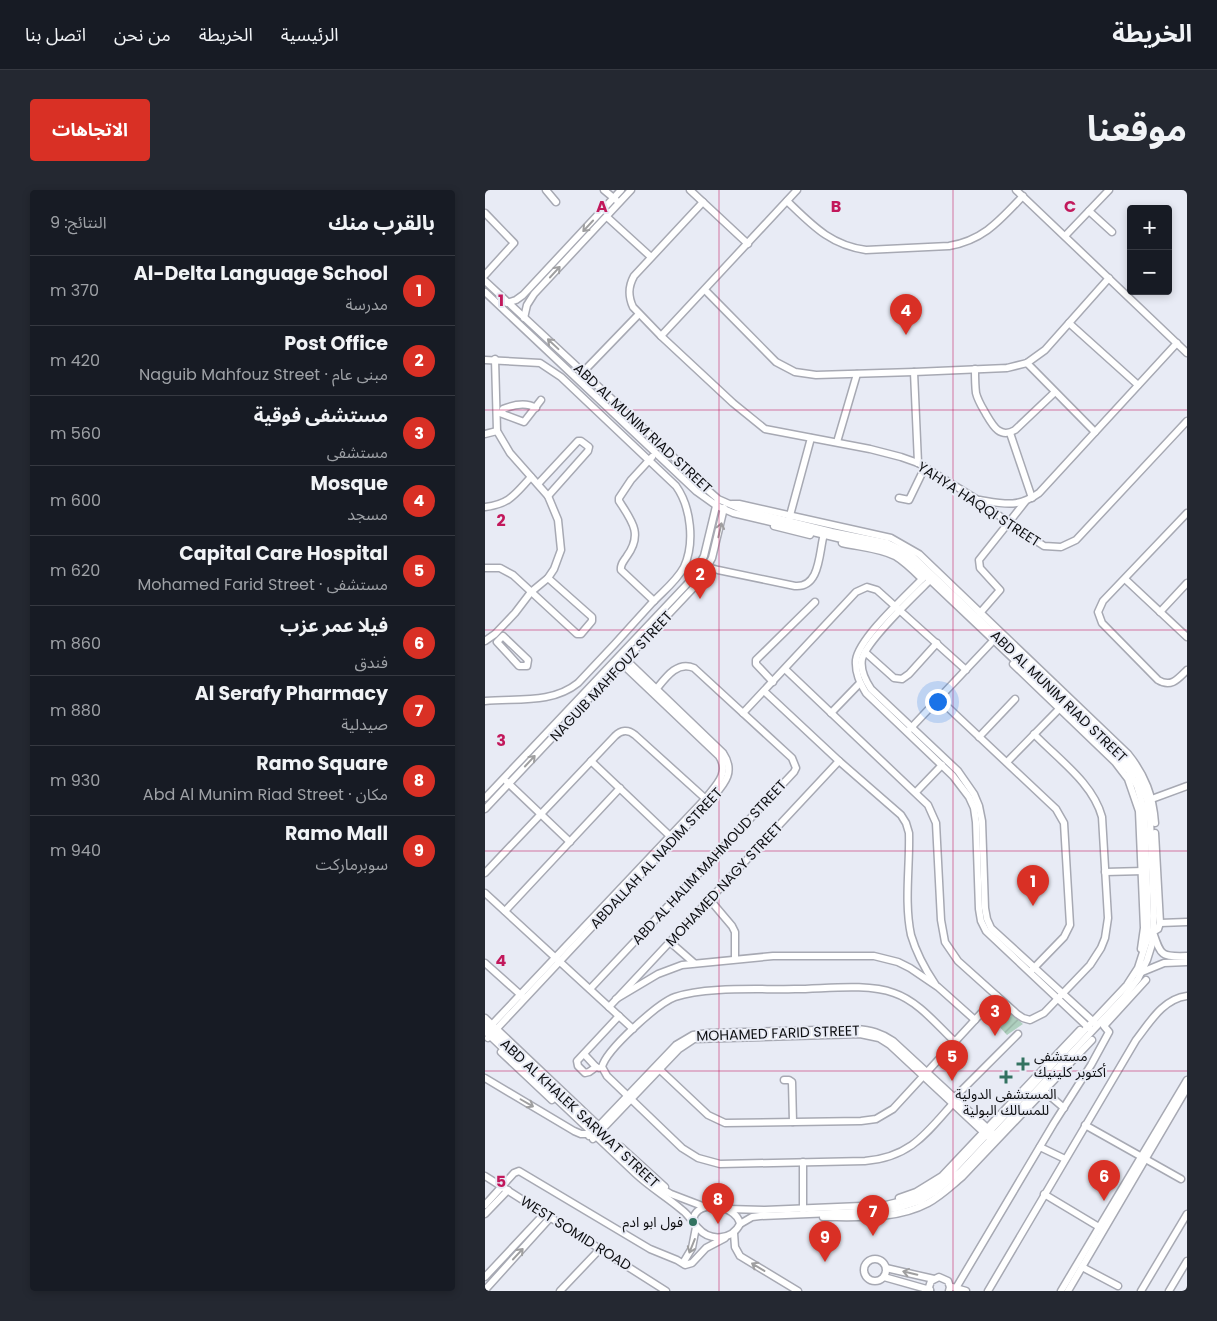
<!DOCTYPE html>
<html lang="ar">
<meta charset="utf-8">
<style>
body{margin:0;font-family:Poppins,"Noto Sans Arabic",sans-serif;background:#242831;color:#f1f3f6;direction:rtl}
.controls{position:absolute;right:15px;top:15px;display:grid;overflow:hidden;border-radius:5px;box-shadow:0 2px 8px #0003}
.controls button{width:45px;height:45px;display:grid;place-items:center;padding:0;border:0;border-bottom:1px solid #363941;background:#171b24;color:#f1f3f6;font:25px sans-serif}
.you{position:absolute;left:452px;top:511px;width:18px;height:18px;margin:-12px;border:4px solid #fff;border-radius:50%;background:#1a73e8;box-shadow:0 0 0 8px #1a73e833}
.badge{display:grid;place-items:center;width:32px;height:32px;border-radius:50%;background:#d93025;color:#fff;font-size:16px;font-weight:700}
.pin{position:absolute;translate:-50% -41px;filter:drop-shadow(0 1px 2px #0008)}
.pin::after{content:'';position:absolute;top:26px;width:18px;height:15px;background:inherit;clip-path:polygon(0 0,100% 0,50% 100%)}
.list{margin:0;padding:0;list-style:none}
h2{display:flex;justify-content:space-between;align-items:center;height:65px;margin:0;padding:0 20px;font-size:21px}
h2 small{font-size:16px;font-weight:400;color:#9ea1a6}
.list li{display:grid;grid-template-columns:32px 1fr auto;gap:15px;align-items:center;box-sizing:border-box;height:70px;padding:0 20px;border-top:1px solid #363941}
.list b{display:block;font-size:19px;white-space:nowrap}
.list p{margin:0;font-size:16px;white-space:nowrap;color:#9ea1a6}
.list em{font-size:16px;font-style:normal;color:#9ea1a6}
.map{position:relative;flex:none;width:702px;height:1101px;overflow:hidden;direction:ltr;border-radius:5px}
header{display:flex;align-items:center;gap:30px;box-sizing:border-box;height:70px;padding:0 25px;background:#171b24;border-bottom:1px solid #363941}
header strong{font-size:24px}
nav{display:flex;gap:28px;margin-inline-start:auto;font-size:18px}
.intro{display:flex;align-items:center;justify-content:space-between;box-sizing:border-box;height:120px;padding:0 30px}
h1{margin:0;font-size:35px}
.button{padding:12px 22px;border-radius:5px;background:#d93025;color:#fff;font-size:18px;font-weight:700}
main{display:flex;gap:30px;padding:0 30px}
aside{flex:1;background:#171b24;border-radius:5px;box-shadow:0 2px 8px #0003}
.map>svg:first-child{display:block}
.garden{fill:url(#garden-furrows)}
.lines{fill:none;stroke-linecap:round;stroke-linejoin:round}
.minor-casing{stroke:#a7a9b3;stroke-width:9}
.minor{stroke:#fff;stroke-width:6}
.oneway{stroke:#9f9fa0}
.grid{fill:none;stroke:#c2185b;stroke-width:1;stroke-opacity:0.55}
.poi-dot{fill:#327260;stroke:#e8ebf5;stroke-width:2}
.labels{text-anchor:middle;stroke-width:4;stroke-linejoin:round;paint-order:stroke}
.street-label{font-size:14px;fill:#0e0f12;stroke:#e8ebf5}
.poi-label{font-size:14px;fill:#0e0f12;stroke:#e8ebf5;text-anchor:start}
.grid-label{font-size:16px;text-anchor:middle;font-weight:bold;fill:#c2185b;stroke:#e8ebf5;stroke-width:4;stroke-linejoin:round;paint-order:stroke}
</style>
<header>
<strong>الخريطة</strong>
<nav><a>الرئيسية</a><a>الخريطة</a><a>من نحن</a><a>اتصل بنا</a></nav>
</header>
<div class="intro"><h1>موقعنا</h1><a class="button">الاتجاهات</a></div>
<main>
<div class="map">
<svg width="702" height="1101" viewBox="0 0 702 1101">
<defs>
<pattern id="garden-furrows" width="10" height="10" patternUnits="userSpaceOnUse" patternTransform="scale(1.25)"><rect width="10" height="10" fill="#afd0bf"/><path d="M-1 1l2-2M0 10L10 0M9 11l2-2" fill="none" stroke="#95b1a3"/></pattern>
</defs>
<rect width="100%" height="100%" fill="#e8ebf5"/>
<path class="garden" d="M512,815H516L538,834L522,845L507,829L514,822L509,817Z"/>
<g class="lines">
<defs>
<g id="minor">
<path d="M61,0L71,12"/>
<path d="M119,0L131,10"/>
<path d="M205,0L263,54"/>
<path d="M531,0L702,163"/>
<path d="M302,11C327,35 345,55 381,60L464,56C499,50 515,30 538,6"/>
<path d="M218,12L149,86C143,97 143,106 148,117L176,146L248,213L280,239L385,259L416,267L433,273L493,310L524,333L559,356L576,357L591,350L702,231"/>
<path d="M604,21L627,42"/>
<path d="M0,23L29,53L0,85"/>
<path d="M122,27L166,67"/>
<path d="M580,46L624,0"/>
<path d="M0,91L173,252L217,295L233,309L258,320L347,342L402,353L425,364L637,565L653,586L662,610L665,629L669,726L667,754L662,770L653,789L639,807L476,981L450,1002L435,1011L416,1017L395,1021L275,1026L267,1027L255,1034"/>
<path d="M220,100L291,172L310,182L331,185L429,182L522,178L542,173L560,160L624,88"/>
<path d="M0,102L211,301L232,316L248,323L361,350L400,357L422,368L633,568L644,581L652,596L659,620L660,639L663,726L662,750L653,778L642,795L460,989L433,1007L401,1015L280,1020L243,1019"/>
<path d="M22,113L31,110L38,105L136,0"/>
<path d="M39,128L42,115L49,104L146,0"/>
<path d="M584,133L653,195"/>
<path d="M176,146L312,0"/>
<path d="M0,170L55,173L76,187L191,296C206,317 210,353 199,377C191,392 177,402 166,414C142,441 118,467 93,493C67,514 32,508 0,511"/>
<path d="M542,173L610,242"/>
<path d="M490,179C490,187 490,195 491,203C493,211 497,217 501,224C508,236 515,249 530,240L570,202"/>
<path d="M98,182L154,124"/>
<path d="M429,182L433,273"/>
<path d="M12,222L39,232L56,210"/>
<path d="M17,223L18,219C28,215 41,212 51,218"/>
<path d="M525,243L547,308"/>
<path d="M0,244L12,241"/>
<path d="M352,252L372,184"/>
<path d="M167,267L146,290L134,308V311C147,331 158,344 142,366C139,371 135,374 136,380L169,411"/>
<path d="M53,294L93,251H96L104,257L103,261L63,306"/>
<path d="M414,308L424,310L440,277"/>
<path d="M495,310C519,314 533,318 554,303L692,153"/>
<path d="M247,314H254L406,348L434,364L643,564C660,585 668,606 670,633"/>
<path d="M0,317C25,314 30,304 46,287"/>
<path d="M702,323L618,411L613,422L617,433L673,490C686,498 693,489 702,480"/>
<path d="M304,329L326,248"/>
<path d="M289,336L325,345"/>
<path d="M357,353C374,357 394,358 410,366C420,372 428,380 437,389"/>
<path d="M223,377L233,380L310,396C334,398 334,366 338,348"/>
<path d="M0,378H15L28,385L92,444H96L107,431V427L63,388"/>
<path d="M439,387C422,405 374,448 371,470C370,483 375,493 381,503L468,586L484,607L489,618L491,632L494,719L496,731L501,741L605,839"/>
<path d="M446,389C430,405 382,450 377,469C375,480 380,490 386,499L473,581L489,604L494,616L497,631L500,718L502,729L506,738L611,834"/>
<path d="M640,389L702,447"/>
<path d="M675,422L702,393"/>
<path d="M495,423L515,400L495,378L494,370L540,312"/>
<path d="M18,446L43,470L42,476H34L12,452Z"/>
<path d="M0,451L10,444L30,423L46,402L63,388L69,379L76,360L73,330L63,306L25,263L12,241L10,169"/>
<path d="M380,462L409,488L417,489L424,484L452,453"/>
<path d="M528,474L630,572L643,589L654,621L659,738L656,759"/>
<path d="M300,479L443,615L451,633L456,730L460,752L473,771L532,824L538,828L545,830L559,823L605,775L616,758L620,748L623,728L617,627C608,593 573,569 549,544"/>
<path d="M288,492L271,474V470L330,412"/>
<path d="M279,501L354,571L416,625L421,633L424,643C425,676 419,712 426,745C431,762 440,779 450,794"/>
<path d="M454,509L571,619L579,633L585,735L579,747L546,781"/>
<path d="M258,523L371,402L382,397L392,400L481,480"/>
<path d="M346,523L375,493"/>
<path d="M425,539L506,453"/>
<path d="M494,547L530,509"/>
<path d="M106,571L186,647"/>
<path d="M522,572L577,516"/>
<path d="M22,592L85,652"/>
<path d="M431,602L457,575"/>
<path d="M0,608L205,391L219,366L232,312"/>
<path d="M664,610L702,596"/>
<path d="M0,619L213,393L227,368L239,318"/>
<path d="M670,643L675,733L673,739L668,742C676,766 676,767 702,766"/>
<path d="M620,682L659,681"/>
<path d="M0,683L130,546C136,540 143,539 150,545L223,611"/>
<path d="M0,703L148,839"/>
<path d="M225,710L247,736L250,742V769"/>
<path d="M20,721L135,598"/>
<path d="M675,733L702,732"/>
<path d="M185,752L209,773"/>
<path d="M0,773L38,807"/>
<path d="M657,782L679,773L702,772"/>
<path d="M105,799L309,582L311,578L307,568L209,478C191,470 179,490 169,502"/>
<path d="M131,809L173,784L197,775L288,766H389L413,772L425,778L453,797L490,830"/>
<path d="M124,817L354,571"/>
<path d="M0,828L116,938"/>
<path d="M0,835L171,995L186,1004L220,1017"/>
<path d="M0,842L220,609C231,595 245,583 234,566L132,469"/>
<path d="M3,844L151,984C166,998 182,1007 197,1020C204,1025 207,1032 213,1038C225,1052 247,1050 255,1034C251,1012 204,1010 209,1033"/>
<path d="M3,848L224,612C237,596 252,584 238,563L136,465"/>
<path d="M470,852C452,835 433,811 409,803C381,793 340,799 310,799C277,800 221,796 190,807C173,813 121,860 117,877L122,886L197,958L213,968L235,974L380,971C427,967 442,942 471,910"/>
<path d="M16,862L67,910"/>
<path d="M99,864L111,877L114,878"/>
<path d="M111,877L104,882L100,883L93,876L92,871L134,826"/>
<path d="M172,877L223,925L240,933L376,931L391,929L408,919L512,806"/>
<path d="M0,888L89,941L96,944H102"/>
<path d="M299,890H304L307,892L308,932"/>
<path d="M559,901L579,918"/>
<path d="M469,908L533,844"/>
<path d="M600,935L696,989"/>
<path d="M104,946L191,855L208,845L224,843L371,839C386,840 396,843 408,851L513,948"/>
<path d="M108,949L194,859L209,849L375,844L394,848L405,855L509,952"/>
<path d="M136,957L180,997"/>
<path d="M555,957L580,969"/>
<path d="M318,972V1020"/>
<path d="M0,986L181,1101"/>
<path d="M559,1004L614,1037"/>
<path d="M414,1008L431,1002L457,986L595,840"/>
<path d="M0,1015L29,983L34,981L165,1059L192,1070L200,1075L207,1073L221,1058L240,1048"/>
<path d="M0,1024L23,1000"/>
<path d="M338,1027C373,1027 411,1030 443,1013C456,1006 466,996 477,987L607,850"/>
<path d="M249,1043L250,1057L255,1066L313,1101"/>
<circle cx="390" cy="1080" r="11"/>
<path d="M198,1073L207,1058L211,1037"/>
<path d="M597,1077L633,1096"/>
<path d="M401,1078L449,1089"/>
<path d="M0,1087L59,1024"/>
<path d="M399,1087L445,1100"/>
<path d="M467,1097L481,1101"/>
<path d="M471,1098L569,933L606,875L624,842L619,836L661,790"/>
<path d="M0,1100L65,1028"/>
<path d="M75,1101L115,1059"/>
<path d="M445,1101L444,1097L446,1091L454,1087L463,1091L465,1097L464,1101"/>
<path d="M503,1101L651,850C665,832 678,809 702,806"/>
<path d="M576,1101L702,890"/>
<path d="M583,1101L702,898"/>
<path d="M656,1101L702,1024"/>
<path d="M684,1101L702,1071"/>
</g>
</defs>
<use href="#minor" class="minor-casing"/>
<use href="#minor" class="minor"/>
</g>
<defs><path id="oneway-shaft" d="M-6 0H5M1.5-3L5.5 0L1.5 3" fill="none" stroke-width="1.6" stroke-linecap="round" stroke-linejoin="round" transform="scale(1.25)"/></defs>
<g class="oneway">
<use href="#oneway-shaft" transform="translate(103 36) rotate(133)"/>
<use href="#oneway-shaft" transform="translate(70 82) rotate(-47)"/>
<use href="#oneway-shaft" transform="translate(68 154) rotate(-137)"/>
<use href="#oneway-shaft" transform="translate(235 340) rotate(-77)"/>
<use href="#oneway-shaft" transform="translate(45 571) rotate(-47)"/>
<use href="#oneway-shaft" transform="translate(42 913) rotate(30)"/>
<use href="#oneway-shaft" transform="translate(207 1056) rotate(112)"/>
<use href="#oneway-shaft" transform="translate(33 1064) rotate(-47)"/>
<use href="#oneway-shaft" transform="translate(273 1077) rotate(-149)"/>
<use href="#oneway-shaft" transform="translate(425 1083) rotate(-167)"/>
</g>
<path class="grid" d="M234,0V1101M468,0V1101M0,220H702M0,440H702M0,661H702M0,881H702"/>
<g class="poi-dot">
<path d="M535.5 866.5h5v5h5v5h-5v5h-5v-5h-5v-5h5z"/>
<path d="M518.5 879.5h5v5h5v5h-5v5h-5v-5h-5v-5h5z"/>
<circle cx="208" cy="1032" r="5"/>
</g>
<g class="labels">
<g class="street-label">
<text transform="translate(158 238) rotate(43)" y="5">ABD AL MUNIM RIAD STREET</text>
<text transform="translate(494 314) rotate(33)" y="5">YAHYA HAQQI STREET</text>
<text transform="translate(126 486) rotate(-47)" y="5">NAGUIB MAHFOUZ STREET</text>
<text transform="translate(574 506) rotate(44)" y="5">ABD AL MUNIM RIAD STREET</text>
<text transform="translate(171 668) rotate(-47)" y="5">ABDALLAH AL NADIM STREET</text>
<text transform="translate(224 672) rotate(-47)" y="5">ABD AL HALIM MAHMOUD STREET</text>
<text transform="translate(239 694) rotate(-47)" y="5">MOHAMED NAGY STREET</text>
<text transform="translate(293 843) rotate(-2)" y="5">MOHAMED FARID STREET</text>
<text transform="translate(95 923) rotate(43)" y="5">ABD AL KHALEK SARWAT STREET</text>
<text transform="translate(91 1043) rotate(32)" y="5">WEST SOMID ROAD</text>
</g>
<g class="poi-label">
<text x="549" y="871">مستشفى<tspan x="549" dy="16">أكتوبر كلينيك</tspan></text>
<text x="521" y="909" text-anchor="middle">المستشفى الدولية<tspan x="521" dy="16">للمسالك البولية</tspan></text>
<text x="198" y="1037" text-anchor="end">فول ابو ادم</text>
</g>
</g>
<g class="grid-label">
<text x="117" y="22">A</text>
<text x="351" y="22">B</text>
<text x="585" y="22">C</text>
<text x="16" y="116">1</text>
<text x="16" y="336">2</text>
<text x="16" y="556">3</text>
<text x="16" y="776">4</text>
<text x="16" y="997">5</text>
</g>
</svg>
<div class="controls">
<button>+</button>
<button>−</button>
</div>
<div class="you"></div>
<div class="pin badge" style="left:548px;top:716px">1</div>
<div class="pin badge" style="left:215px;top:409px">2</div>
<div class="pin badge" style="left:510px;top:846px">3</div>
<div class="pin badge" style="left:421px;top:145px">4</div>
<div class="pin badge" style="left:467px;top:891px">5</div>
<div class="pin badge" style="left:619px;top:1011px">6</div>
<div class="pin badge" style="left:388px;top:1046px">7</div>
<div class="pin badge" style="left:233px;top:1034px">8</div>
<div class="pin badge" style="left:340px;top:1072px">9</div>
</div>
<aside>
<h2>بالقرب منك<small>النتائج: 9</small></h2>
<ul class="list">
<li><span class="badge">1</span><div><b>Al-Delta Language School</b><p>مدرسة</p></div><em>370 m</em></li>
<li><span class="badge">2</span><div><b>Post Office</b><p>مبنى عام · Naguib Mahfouz Street</p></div><em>420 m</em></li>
<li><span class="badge">3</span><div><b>مستشفى فوقية</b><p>مستشفى</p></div><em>560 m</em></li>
<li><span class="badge">4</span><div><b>Mosque</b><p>مسجد</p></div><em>600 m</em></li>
<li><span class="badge">5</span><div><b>Capital Care Hospital</b><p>مستشفى · Mohamed Farid Street</p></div><em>620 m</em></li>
<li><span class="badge">6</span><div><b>فيلا عمر عزب</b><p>فندق</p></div><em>860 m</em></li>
<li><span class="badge">7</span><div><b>Al Serafy Pharmacy</b><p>صيدلية</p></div><em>880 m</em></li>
<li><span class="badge">8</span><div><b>Ramo Square</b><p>مكان · Abd Al Munim Riad Street</p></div><em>930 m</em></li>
<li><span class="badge">9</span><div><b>Ramo Mall</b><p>سوبرماركت</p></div><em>940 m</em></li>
</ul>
</aside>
</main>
